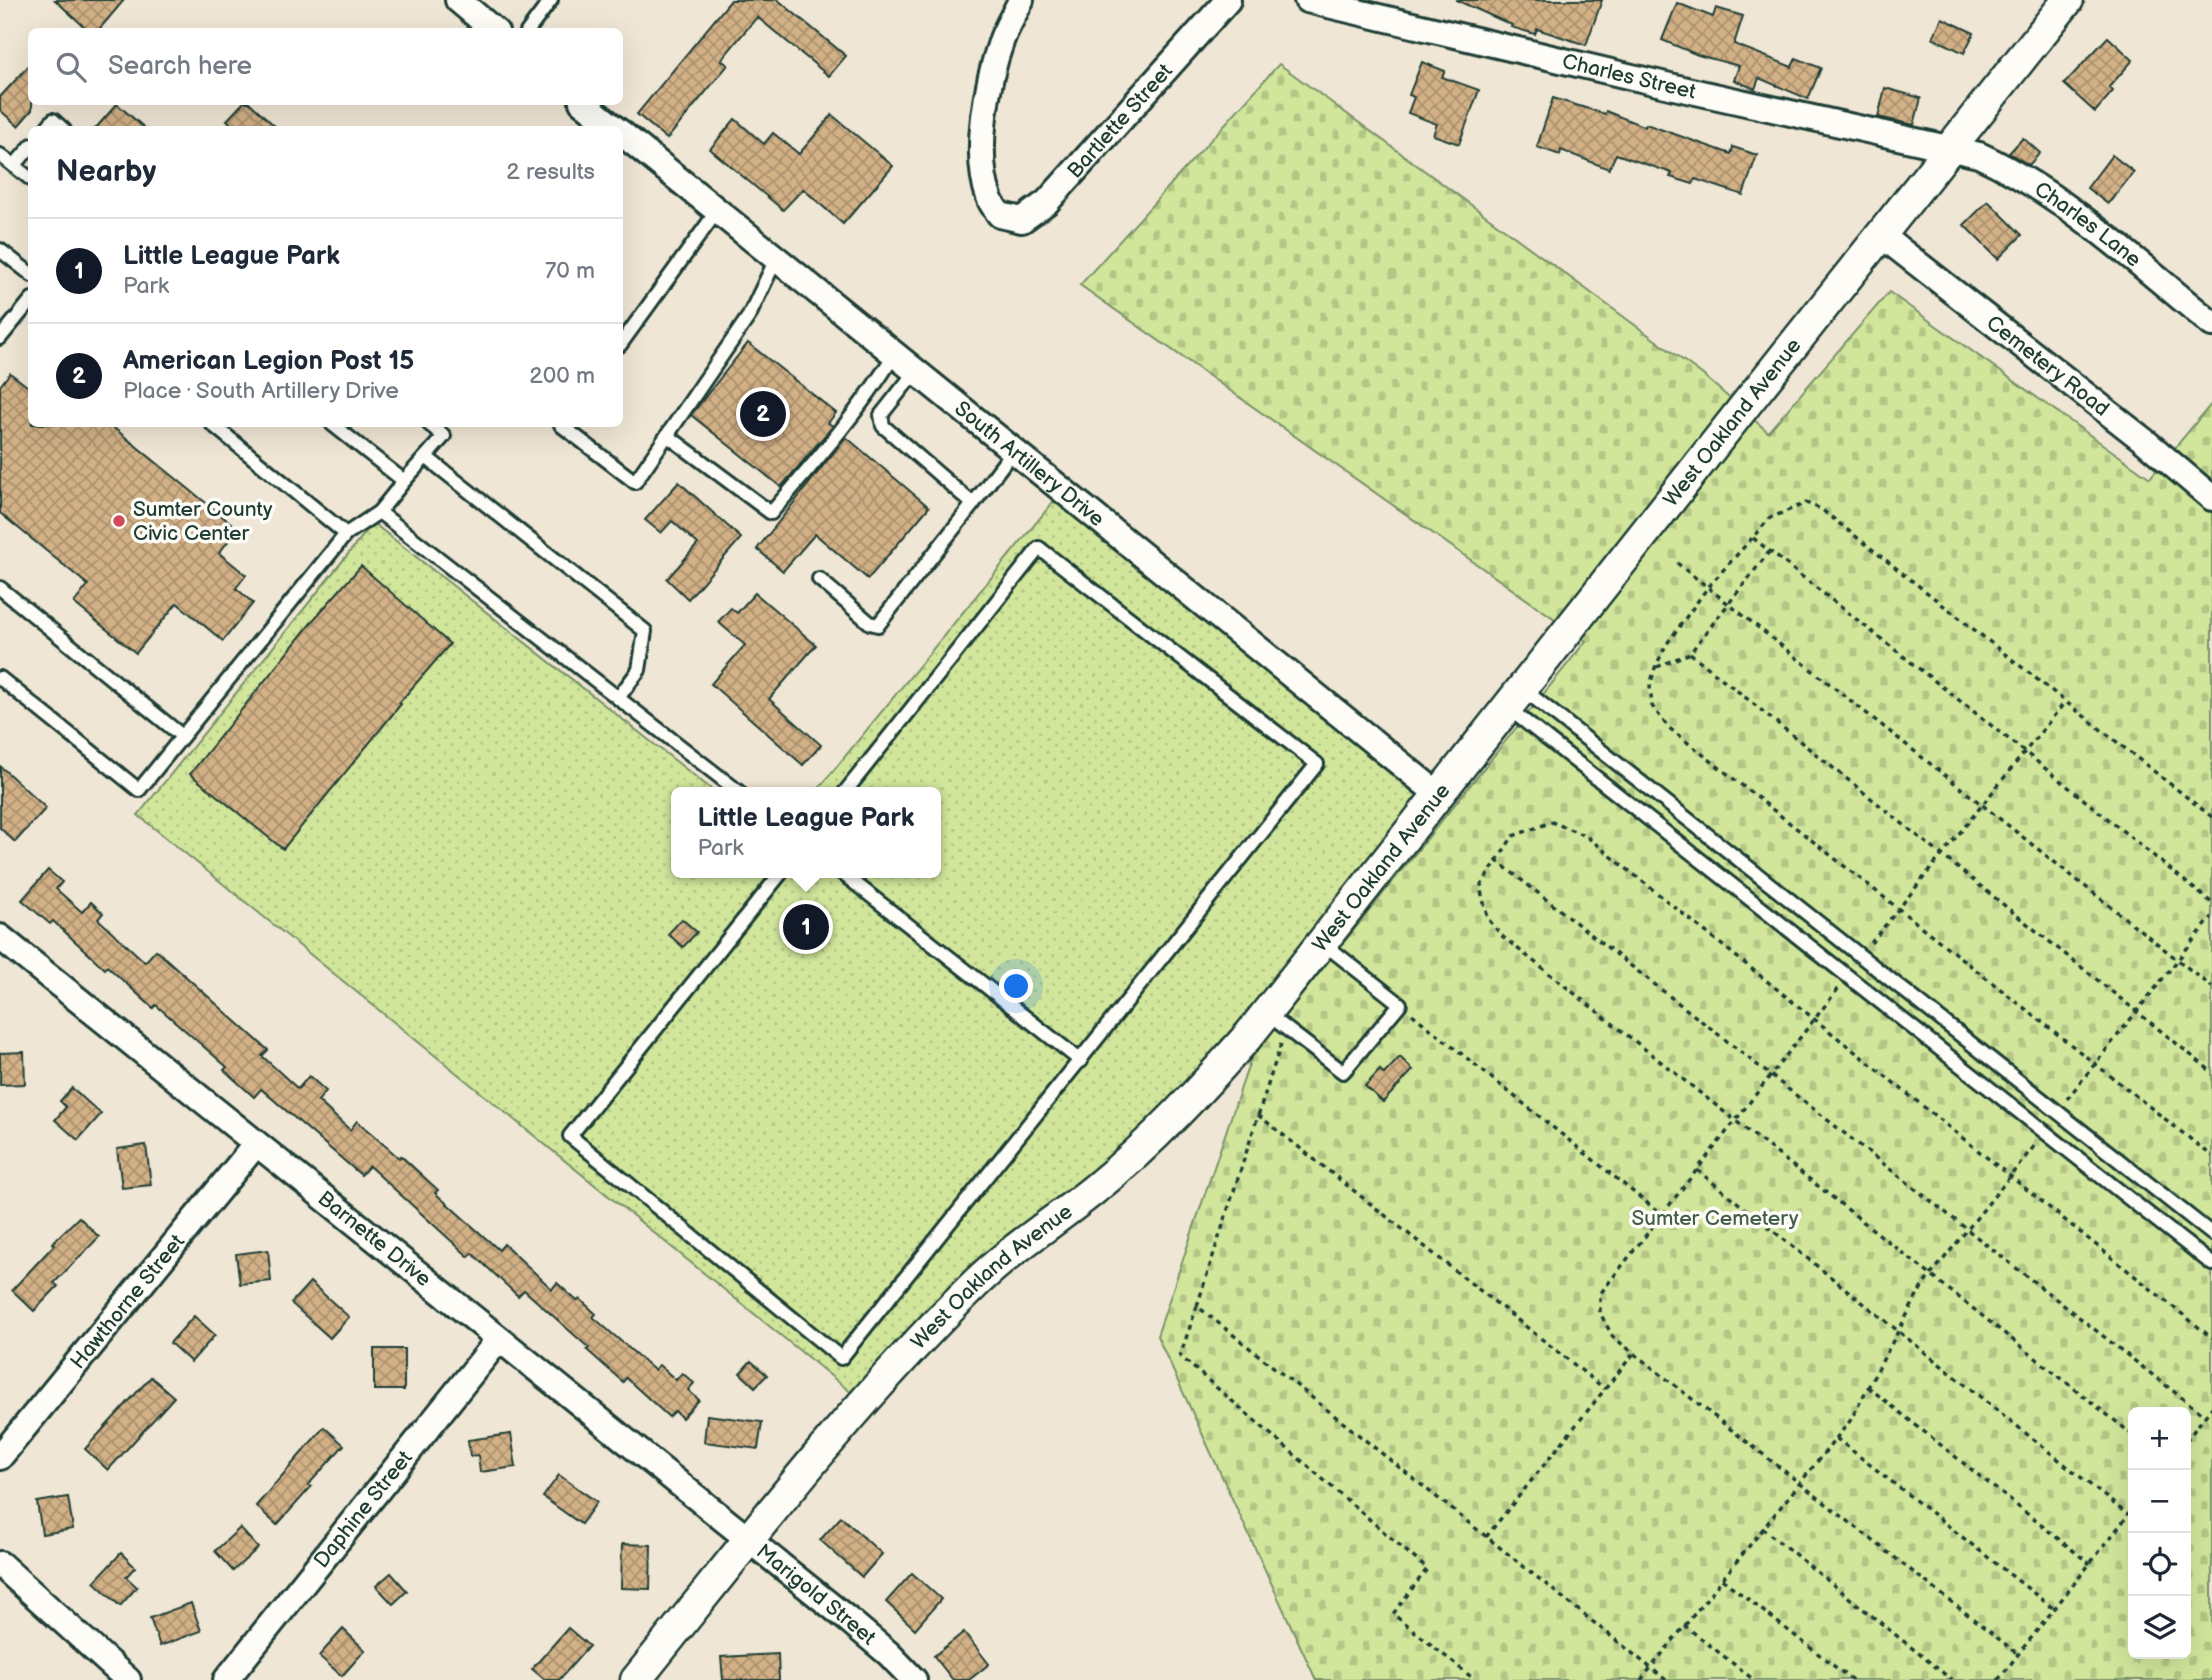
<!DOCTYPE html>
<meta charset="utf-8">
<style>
body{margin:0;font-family:"Balsamiq Sans",sans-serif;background:#f2f2f3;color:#1f2937}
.controls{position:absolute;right:21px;bottom:21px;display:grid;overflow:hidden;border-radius:10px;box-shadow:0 7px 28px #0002}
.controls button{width:63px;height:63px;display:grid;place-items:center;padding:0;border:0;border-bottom:2px solid #e0e1e3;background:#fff;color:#1f2937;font:35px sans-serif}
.you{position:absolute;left:1017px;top:987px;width:24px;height:24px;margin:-18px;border:5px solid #fff;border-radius:50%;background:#1a73e8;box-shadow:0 0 0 10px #1a73e833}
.badge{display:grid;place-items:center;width:46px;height:46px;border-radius:50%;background:#111827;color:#fff;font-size:23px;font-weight:700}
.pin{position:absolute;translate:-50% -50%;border:4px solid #fff;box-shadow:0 2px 7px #0006}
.popup{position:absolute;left:671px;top:787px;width:270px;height:91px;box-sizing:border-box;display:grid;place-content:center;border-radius:10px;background:#fff;filter:drop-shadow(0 2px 5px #0005);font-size:23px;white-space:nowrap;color:#747a83}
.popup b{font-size:26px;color:#1f2937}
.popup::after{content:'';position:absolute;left:50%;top:100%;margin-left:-14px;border:14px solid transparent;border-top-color:#fff}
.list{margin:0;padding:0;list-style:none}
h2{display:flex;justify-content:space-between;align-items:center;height:91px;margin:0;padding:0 28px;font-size:30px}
h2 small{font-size:23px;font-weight:400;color:#747a83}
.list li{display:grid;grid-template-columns:46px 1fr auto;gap:21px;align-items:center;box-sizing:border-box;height:105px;padding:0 28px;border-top:2px solid #e0e1e3}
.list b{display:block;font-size:26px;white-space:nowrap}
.list p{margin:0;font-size:23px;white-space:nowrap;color:#747a83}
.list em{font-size:23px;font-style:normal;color:#747a83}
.icon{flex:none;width:38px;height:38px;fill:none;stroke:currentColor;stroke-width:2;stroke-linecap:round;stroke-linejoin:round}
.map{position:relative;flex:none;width:2212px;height:1680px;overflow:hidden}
.search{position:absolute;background:#fff;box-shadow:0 7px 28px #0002;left:28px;top:28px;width:595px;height:77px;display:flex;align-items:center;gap:18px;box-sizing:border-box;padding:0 24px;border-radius:10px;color:#747a83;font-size:26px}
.panel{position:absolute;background:#fff;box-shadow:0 7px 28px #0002;left:28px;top:126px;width:595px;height:301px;border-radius:10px}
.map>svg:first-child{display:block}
.grass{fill:url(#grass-dots);stroke:#789268;stroke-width:2}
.cemetery{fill:url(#cemetery-stones);stroke:#789268;stroke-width:2;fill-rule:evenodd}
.building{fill:url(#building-cross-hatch);stroke:#1f3d34;stroke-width:2}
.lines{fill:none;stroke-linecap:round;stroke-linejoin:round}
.service-casing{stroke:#1f3d34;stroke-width:18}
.minor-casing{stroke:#1f3d34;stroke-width:30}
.tertiary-casing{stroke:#1f3d34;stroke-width:35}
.path{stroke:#1f3d34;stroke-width:3.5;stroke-dasharray:5 5;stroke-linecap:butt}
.service{stroke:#fdfcf7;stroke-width:12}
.minor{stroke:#fdfcf7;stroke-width:24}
.tertiary{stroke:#fdfcf7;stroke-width:30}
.poi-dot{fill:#d1495b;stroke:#fdfcf7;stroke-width:2.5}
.labels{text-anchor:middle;stroke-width:7;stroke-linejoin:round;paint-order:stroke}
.street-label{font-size:21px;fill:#1f3d34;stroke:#fdfcf7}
.poi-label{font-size:21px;fill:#1f3d34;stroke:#fdfcf7;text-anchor:start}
.park-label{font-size:21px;fill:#435f49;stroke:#fdfcf7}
</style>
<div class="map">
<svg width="2212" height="1680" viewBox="0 0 2212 1680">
<defs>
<pattern id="grass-dots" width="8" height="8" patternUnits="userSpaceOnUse" patternTransform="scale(1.75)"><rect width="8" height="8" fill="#d1e69b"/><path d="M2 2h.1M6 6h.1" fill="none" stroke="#b3c686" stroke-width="1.8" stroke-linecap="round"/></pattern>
<pattern id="cemetery-stones" width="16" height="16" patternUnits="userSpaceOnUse" patternTransform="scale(1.75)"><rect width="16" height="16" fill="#d1e69b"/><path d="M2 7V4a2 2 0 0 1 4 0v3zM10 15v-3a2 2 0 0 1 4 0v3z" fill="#b3c686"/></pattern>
<pattern id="building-cross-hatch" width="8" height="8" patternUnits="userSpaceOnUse" patternTransform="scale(1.75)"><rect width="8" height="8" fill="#d3b186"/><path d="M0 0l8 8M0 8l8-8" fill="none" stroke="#ab916e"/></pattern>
</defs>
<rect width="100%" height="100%" fill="#f0e6d5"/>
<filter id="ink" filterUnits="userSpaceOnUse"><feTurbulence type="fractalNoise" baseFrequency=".0143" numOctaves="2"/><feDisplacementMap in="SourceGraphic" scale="14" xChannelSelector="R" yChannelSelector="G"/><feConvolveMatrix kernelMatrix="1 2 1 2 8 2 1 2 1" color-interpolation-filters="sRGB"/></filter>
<g filter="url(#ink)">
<path class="grass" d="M1062,491L1439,795L1249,1035L863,1402L138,815L373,523L715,792H676V873H936V792H816Z"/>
<path class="cemetery" d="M1279,64L1703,375L1768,432L1889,292L2150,478L2212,403V1680H1316L1157,1336L1251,1058L1586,641L1080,285ZM2133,1412H2186V1654H2133Z"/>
<g class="building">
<path d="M55,0H124L97,32H90Z"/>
<path d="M731,0H778L846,56L829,76L757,17L721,60L728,65L667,139L637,114Z"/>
<path d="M1456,0H1602L1586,45L1537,29L1535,34L1511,27L1512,25Z"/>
<path d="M1677,3L1713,17L1716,8L1743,16L1734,44L1792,67L1796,58L1821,68L1808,99L1759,78L1755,89L1734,80L1739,66L1698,55L1662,40Z"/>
<path d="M1942,18L1974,33L1964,53L1933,38Z"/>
<path d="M2108,37L2133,60L2109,87L2113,91L2095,112L2064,84Z"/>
<path d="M32,62V110L18,126L0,110V97Z"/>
<path d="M1422,62L1445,71L1442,77L1479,90L1459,144L1433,135L1437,124L1408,113L1414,97L1409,95Z"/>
<path d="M1885,88L1921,98L1914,125L1878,117Z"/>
<path d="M1553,98L1605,114L1606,111L1645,127L1646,124L1731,154L1733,147L1757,155L1743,195L1695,179L1693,184L1670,177L1672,173L1616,154L1609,169L1561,150L1560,155L1537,147Z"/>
<path d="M244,102H249L279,130H237L227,120Z"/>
<path d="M117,104L147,130H94Z"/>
<path d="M832,115L893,166L843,224L803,189L783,210L710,149L735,119L764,144L773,133L799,154Z"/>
<path d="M2023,138L2040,153L2029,165L2009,153Z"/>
<path d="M2112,155L2134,172L2108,204L2087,188Z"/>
<path d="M1988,201L2022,235L1998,259L1964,225Z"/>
<path d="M748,343L836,413L828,423L833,426L781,487L691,415Z"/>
<path d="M10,373L32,390V424H109L238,529L219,553L246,575L236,588L253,603L223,641L177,603L136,653L74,603L88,585L0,513V386Z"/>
<path d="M846,437L929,507L868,579L815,534L783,571L757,549Z"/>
<path d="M679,482L741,538L688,599L667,579L698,544L672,521L661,533L645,520Z"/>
<path d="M361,566L450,644L399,703L401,704L283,849L190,774L315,618Z"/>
<path d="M755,593L816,645L769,699L821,745L803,765L711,684L745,645L718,622L731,608L737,613Z"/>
<path d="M0,766L46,808L15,842L0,828Z"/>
<path d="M48,870L62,882L56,889L82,912L91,902L103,913L98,919L145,962L156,950L268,1050L262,1056L298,1089L309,1076L326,1091L318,1101L350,1130L357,1121L399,1158L401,1156L438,1190L435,1193L499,1250L504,1244L552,1289L557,1283L577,1301L580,1299L596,1314L593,1317L654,1370L659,1365L676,1380L682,1373L694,1383L688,1390L699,1400L682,1418L675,1411L669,1417L626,1378L623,1382L587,1350L589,1348L524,1290L518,1296L472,1253L469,1257L369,1166L361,1175L261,1089L254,1097L224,1070L227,1067L156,1005L153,1008L107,966L105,969L53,921L50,924L22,900Z"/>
<path d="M682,919L697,932L683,947L668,934Z"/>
<path d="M24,1052L25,1084L0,1085V1053Z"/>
<path d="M1400,1057L1413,1070L1383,1102L1365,1086L1380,1070L1384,1074Z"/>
<path d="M72,1088L101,1114L78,1140L55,1120L66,1107L60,1101Z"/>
<path d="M146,1145L151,1185L122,1188L117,1149Z"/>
<path d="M79,1217L99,1237L54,1283L58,1286L34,1311L12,1290L54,1245L52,1243Z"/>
<path d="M268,1250L271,1281L240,1284L236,1254Z"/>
<path d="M310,1282L349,1317L330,1338L291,1303Z"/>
<path d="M194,1316L215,1335L191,1362L170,1343Z"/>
<rect x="374" y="1349" width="30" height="41"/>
<path d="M751,1361L767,1375L755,1387L740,1373Z"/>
<path d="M151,1377L174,1397L108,1470L85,1449Z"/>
<path d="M707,1415L762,1422L758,1449L704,1442Z"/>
<path d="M324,1427L344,1445L308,1485L311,1487L277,1525L256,1506Z"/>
<path d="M511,1434L516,1467L480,1472L478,1455L470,1456L468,1440Z"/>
<path d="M559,1475L597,1502L581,1524L543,1497Z"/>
<path d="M68,1497L73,1529L42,1534L37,1502Z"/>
<path d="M841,1517L882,1554L862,1577L820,1540Z"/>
<path d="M240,1528L258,1548L233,1571L215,1551Z"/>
<path d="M622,1544L651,1545L650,1589L621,1588Z"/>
<path d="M121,1553L135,1567L126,1577L137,1587L120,1606L94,1582Z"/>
<path d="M391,1573L407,1591L393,1604L376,1586Z"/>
<path d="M912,1573L941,1599L915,1629L886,1602Z"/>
<path d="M191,1603L201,1631L160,1646L150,1618Z"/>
<path d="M568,1628L589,1646L559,1680H545L532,1669Z"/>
<path d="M343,1629L365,1650L342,1676L319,1656Z"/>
<path d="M964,1632L989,1664L969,1680H953L934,1656Z"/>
<path d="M778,1654L779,1680H723L721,1657Z"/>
</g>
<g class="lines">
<defs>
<g id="service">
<path d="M527,32L551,0"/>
<path d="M45,130L53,120L64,130"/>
<path d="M0,155L32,180"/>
<path d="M14,166L32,145"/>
<path d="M0,250L32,275"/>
<path d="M0,338L32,299"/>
<path d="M620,345L717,211"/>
<path d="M915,372L881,415L883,426L973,504L1013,451"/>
<path d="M212,424L346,534"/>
<path d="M332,424L404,481L379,512L739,792"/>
<path d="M562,424L561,425L635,482L749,316L776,259"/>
<path d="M668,436L771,513C815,462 859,412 894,355"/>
<path d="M426,457L645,631L639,670L618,698"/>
<path d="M404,481L444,436L429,424"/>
<path d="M819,579L870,623L878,625L973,504"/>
<path d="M0,588L182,736"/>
<path d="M0,678L139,790L346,534L379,512"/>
<path d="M1523,689L2212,1234"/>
<path d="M1508,708L2212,1264"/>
<path d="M781,873L570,1136L841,1358L1317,764L1039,548L845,792"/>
<path d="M842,873L1081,1061"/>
<path d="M1266,1013L1343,1072L1400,1004L1323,943"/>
</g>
<g id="minor">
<path d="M458,0L496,32"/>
<path id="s1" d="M1021,0C1015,13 1007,26 1002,39C987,81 973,154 989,197C991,204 996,210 1000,215L1022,220L1047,202L1228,0"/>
<path id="s2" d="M1307,0L1687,90L1979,155C2064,194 2140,265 2212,324"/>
<path d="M582,102L617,130"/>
<path id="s3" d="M620,132L1439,795"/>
<path id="s4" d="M1881,235L2147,443L2212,498"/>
<path id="s5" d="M0,937L851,1622L889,1654L914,1680"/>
<path id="s6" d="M0,1457L256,1144"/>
<path d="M0,1564L128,1680"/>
<path id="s7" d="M226,1680L499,1339"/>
</g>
<g id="tertiary">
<path id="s8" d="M636,1680C746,1544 851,1405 976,1283C1013,1247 1057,1220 1096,1188C1153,1142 1201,1089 1249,1035L1751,398L2068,0"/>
</g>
</defs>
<use href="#service" class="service-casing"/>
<use href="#minor" class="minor-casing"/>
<use href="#tertiary" class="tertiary-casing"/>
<g class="path">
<path d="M1753,538L2025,752L2212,903"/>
<path d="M1677,563L2212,987"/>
<path d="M1690,653L2212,1072"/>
<path d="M1657,667L1690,653L1769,552"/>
<path d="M2212,817L1821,509L1806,503L1770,518L1708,587L1666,645L1655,668L1650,686L1652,706L1668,727L2212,1156"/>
<path d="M1496,860L2205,1416"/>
<path d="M1871,943L2065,702"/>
<path d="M1838,989L1600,1294V1313L1613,1337L2018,1654"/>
<path d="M1412,1014L1662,1215"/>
<path d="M1281,1044L1197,1306L1666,1680"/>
<path d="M2067,1099L2212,917"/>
<path d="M1258,1115L1605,1389"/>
<path d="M1697,1170L2128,1515"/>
<path d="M1197,1306L1180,1356L1427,1569L1393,1614L1475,1680"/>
<path d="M1868,1387L2090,1564"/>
<path d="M2133,1435L1503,937L1488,919L1480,887L1513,836L1552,822L1586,836L2212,1338"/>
<path d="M1836,1438L2054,1609"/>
<path d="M2186,1441L2212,1407"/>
<path d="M1762,1528L1952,1680"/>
<path d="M1486,1537L1634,1353"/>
<path d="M1722,1579L1852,1680"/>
<path d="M1684,1625L1754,1680"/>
<path d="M1641,1680L1850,1421L1923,1285L2035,1145"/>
<path d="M1998,1680L2133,1509"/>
</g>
<use href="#service" class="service"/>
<use href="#minor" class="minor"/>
<use href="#tertiary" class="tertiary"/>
</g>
</g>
<circle class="poi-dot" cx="119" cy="521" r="7"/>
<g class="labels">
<g class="street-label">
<text dy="7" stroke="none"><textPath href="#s2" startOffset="331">Charles Street</textPath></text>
<text dy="7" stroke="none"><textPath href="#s1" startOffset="388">Bartlette Street</textPath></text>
<text dy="7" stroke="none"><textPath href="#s2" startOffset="819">Charles Lane</textPath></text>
<text dy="7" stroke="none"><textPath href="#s4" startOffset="212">Cemetery Road</textPath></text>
<text dy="7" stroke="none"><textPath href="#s8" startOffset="1673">West Oakland Avenue</textPath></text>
<text dy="7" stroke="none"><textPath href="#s3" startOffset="527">South Artillery Drive</textPath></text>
<text dy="7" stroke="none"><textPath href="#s8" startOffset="1106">West Oakland Avenue</textPath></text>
<text dy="7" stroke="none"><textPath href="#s5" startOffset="481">Barnette Drive</textPath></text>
<text dy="7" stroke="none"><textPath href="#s8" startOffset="539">West Oakland Avenue</textPath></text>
<text dy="7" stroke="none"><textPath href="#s6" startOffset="201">Hawthorne Street</textPath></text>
<text dy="7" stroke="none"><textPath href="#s7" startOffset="219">Daphine Street</textPath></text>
<text dy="7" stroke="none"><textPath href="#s5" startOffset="1048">Marigold Street</textPath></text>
</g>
<g class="poi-label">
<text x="133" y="516">Sumter County<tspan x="133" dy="24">Civic Center</tspan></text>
</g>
<g class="park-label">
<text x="1715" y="1225">Sumter Cemetery</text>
</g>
</g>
</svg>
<div class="controls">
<button>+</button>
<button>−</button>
<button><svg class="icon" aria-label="locate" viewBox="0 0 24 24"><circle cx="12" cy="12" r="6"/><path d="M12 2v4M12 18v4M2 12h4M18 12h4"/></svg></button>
<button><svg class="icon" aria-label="layers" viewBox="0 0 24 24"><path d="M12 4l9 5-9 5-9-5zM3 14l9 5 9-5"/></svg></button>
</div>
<div class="you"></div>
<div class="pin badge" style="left:806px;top:927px">1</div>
<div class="popup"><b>Little League Park</b>Park</div>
<div class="pin badge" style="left:763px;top:414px">2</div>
<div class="search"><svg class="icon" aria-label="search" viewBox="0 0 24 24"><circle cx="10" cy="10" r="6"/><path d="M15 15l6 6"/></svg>Search here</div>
<section class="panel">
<h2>Nearby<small>2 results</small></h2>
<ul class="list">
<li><span class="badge">1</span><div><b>Little League Park</b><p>Park</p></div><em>70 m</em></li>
<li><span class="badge">2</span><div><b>American Legion Post 15</b><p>Place · South Artillery Drive</p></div><em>200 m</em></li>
</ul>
</section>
</div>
